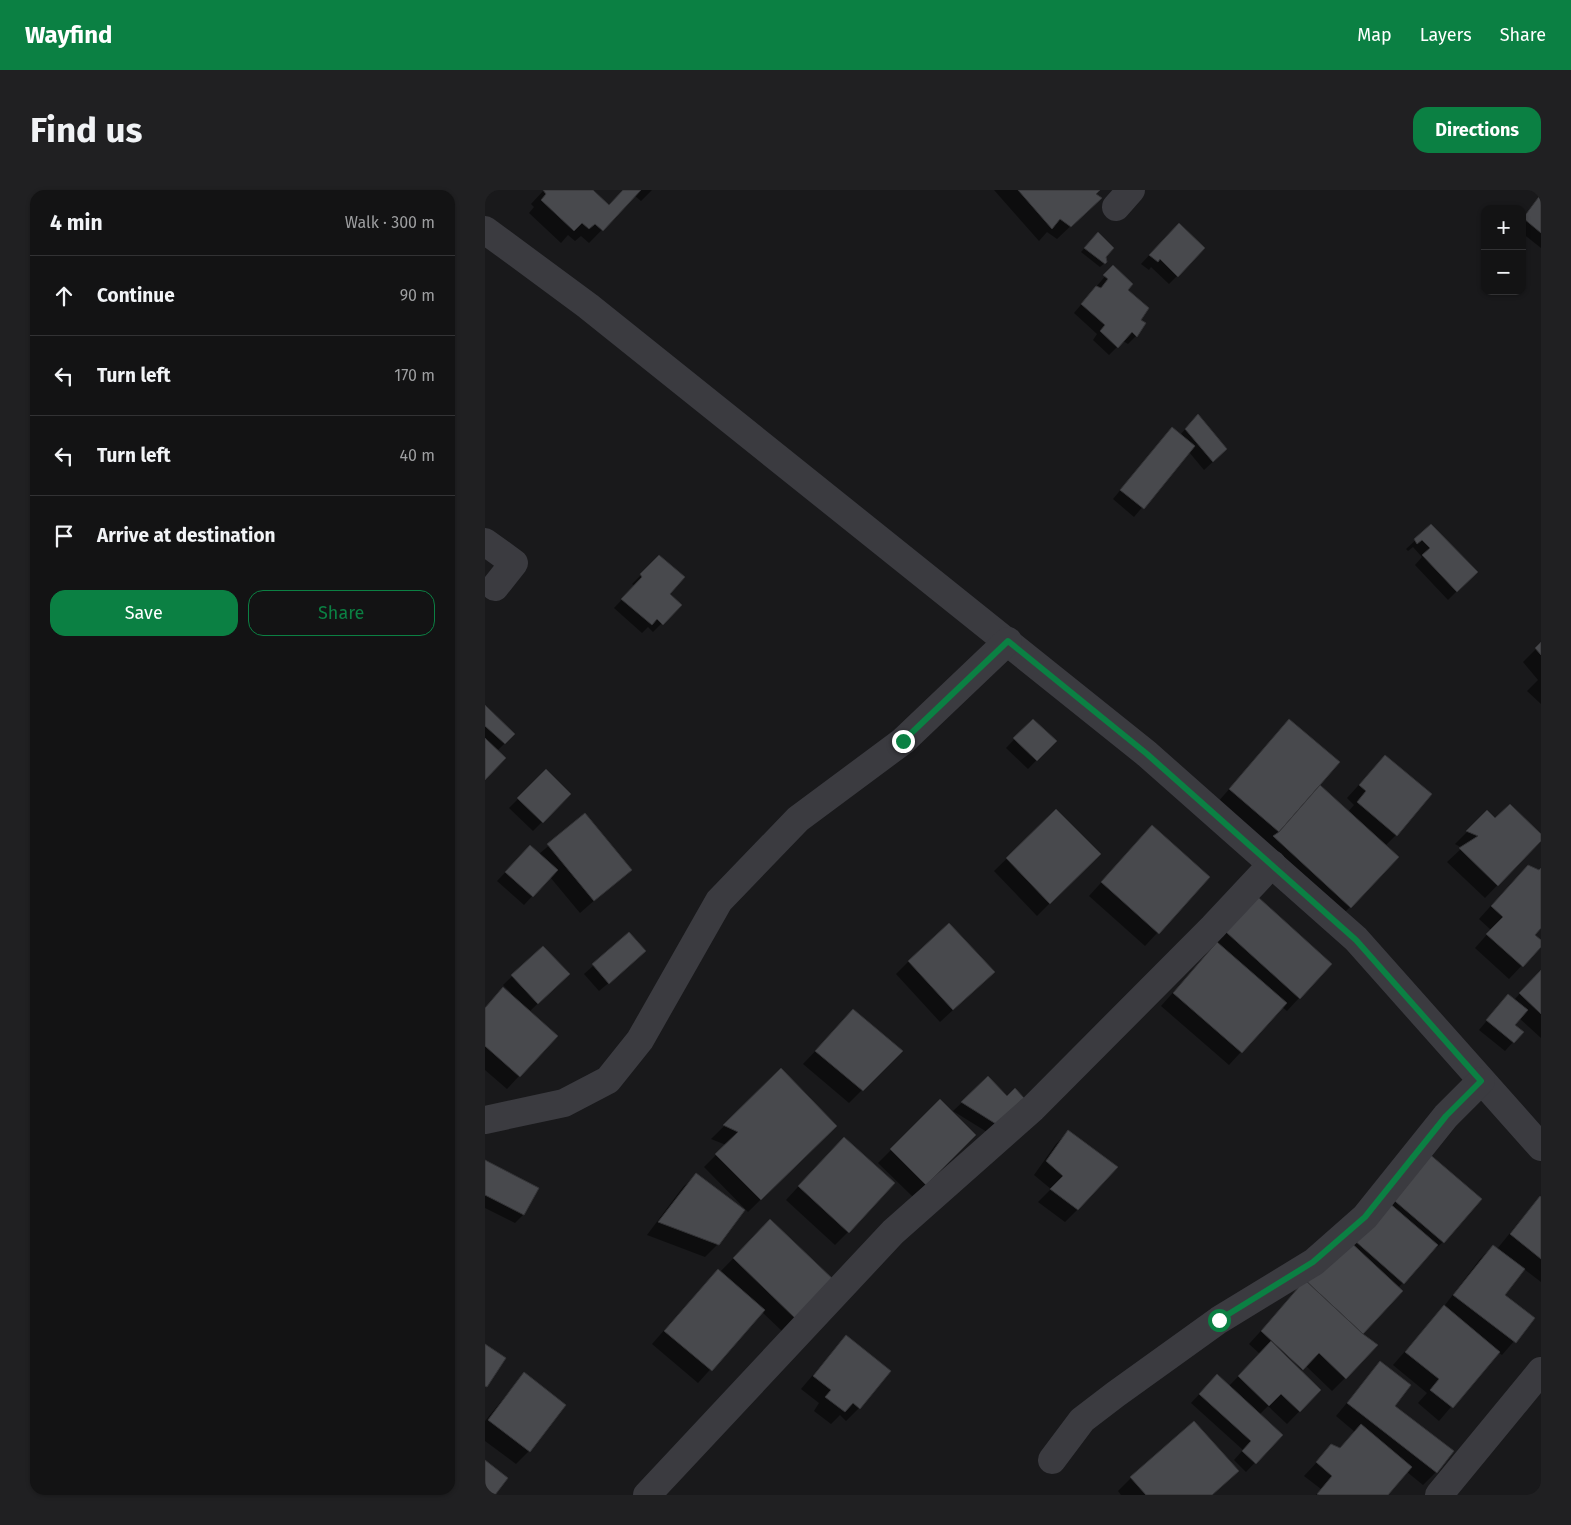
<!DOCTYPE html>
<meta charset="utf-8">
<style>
body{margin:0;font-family:"Fira Sans",sans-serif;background:#202022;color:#f1f3f6}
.controls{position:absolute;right:15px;top:15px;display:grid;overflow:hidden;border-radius:10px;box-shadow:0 1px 4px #0004}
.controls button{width:45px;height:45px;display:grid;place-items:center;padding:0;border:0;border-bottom:1px solid #323234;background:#131314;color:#f1f3f6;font:25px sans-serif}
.stop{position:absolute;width:15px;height:15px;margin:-11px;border:4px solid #0b8043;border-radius:50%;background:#fff}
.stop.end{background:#0b8043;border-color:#fff;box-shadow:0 1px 5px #0008}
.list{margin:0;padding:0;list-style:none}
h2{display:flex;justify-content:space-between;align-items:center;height:65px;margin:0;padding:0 20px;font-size:21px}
h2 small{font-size:16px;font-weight:400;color:#9d9ea0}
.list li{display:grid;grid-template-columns:32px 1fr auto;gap:15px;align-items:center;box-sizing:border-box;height:80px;padding:0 20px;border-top:1px solid #323234}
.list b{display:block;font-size:19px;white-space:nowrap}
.list em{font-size:16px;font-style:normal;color:#9d9ea0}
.actions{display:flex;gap:10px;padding:15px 20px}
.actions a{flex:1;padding:11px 0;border:1px solid #0b8043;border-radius:15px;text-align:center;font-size:18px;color:#0b8043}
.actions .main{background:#0b8043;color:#fff}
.icon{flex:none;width:28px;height:28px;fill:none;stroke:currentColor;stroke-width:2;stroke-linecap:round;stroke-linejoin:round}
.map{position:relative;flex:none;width:1056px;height:1305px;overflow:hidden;border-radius:15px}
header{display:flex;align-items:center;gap:30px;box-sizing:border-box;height:70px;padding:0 25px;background:#0b8043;color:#fff}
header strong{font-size:24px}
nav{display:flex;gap:28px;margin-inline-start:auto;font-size:18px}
.intro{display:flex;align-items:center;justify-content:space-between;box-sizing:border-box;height:120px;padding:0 30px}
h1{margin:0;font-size:35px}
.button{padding:12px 22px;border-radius:15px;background:#0b8043;color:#fff;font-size:18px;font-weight:700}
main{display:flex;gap:30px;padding:0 30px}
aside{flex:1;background:#131314;border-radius:15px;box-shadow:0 1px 4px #0004}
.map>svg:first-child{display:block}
.shadow{fill:#0007}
.building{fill:#48494d;stroke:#343437}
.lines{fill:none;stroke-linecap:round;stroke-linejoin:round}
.minor{stroke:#3b3b40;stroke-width:28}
.route{stroke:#0b8043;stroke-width:6}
</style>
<header>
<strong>Wayfind</strong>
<nav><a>Map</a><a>Layers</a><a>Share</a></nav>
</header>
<div class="intro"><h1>Find us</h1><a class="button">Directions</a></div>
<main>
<aside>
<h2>4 min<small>Walk · 300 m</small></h2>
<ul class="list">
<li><svg class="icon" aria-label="ahead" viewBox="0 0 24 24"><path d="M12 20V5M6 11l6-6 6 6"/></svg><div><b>Continue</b></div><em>90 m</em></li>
<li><svg class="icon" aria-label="left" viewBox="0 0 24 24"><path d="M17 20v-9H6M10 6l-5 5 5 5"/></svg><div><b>Turn left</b></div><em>170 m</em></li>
<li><svg class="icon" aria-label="left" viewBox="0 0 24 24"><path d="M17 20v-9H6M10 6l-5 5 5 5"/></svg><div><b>Turn left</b></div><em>40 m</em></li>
<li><svg class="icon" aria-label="arrive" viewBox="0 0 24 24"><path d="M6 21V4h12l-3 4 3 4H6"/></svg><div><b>Arrive at destination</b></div></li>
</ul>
<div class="actions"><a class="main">Save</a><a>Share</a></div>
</aside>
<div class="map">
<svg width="1056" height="1305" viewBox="0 0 1056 1305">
<rect width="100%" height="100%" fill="#19191b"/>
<g class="shadow">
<path d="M59,0H106L124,16L139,0H167L156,11L150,6L104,53L96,46L90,51L83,45L76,53L44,23L49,17L46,14Z"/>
<path d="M509,0H613L609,4L615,8L572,49L562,42L554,51Z"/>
<path d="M1056,4V58L1037,43V28Z"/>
<path d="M685,43L692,86L684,94L666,77L664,80L656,74Z"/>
<path d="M613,44L621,72L615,77L596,62Z"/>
<path d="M628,77L642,100L655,130L651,146L643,154L638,151L624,165L608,150L612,144L589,123Z"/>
<path d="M704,235L732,268L719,280L704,262L649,327L628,309L687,238L695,245Z"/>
<path d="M946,336L991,382L963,410L930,375L937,367L928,357L923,361L921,359Z"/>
<path d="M174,367L183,404L195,415L168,442L163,437L157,443L129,418L150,396L147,394Z"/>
<path d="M1056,454V514L1042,501L1053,490L1038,472Z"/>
<path d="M0,516L29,544L12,561L0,589Z"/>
<path d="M548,530L570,551L543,579L521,558Z"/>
<path d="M804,531L833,595L863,622L869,615L862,608L900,566L911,645L900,656L865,717L852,730L732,613Z"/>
<path d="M61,581L85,604L48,641L24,618Z"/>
<path d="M571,621L614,664L552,726L509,681Z"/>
<path d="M1002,622L1010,630L1056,646V650L1000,708L962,672L977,658L970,654Z"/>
<path d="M100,625L145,679L95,723L65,687L39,715L12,691L37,665L54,664Z"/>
<path d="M655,650L724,687L660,756L604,706Z"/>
<path d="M1056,679V737L1048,745L1056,752V755L1024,789L990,758L1006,740L994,729L1030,689Z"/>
<path d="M760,722L814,808L802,821L797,817L744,875L676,816Z"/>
<path d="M144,744L151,770L114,801L99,784Z"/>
<path d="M57,758L74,793L44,822L34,886L22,899L0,880V818L5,812L26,803L18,795Z"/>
<path d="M424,771L495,795L455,832L411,784Z"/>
<path d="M1056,781V848L1034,828L1029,835L1037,842L1020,861L994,840L1023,806L1029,810Z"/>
<path d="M356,834L416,861L364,913L318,874Z"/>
<path d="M296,880L351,936L263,1022L219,977L241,955L226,949Z"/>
<path d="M503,888L522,908L537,907L502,942L468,921Z"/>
<path d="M455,911L490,945L428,1007L393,973Z"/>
<path d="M584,941L593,1019L580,1032L553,1012L566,999L549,985L571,954Z"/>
<path d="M346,961L363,1042L350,1055L301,1010Z"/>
<path d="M0,971L52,998L38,1025L30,1033L0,1018Z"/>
<path d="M929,976L958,1052L944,1064L913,1098L876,1144L860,1188L847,1201L821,1176L816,1180L835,1200L802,1234L783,1216L774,1225L796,1245L761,1282L749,1270L758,1260L706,1213L723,1195L743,1197L775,1164L764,1154L848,1062Z"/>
<path d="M211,985L233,1054L220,1067L162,1045L198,997Z"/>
<path d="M1056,1008V1092L1039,1079L1019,1105L1049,1128L1017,1165L1013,1162L954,1231L933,1213L942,1203L908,1175L957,1119L995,1069L1008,1056L1012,1059L1043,1021Z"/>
<path d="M285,1031L349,1093L299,1143L277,1122L213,1193L167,1154L220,1094L233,1081L234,1083Z"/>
<path d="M361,1146L374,1218L361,1231L355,1225L346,1234L329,1221L334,1213L316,1199Z"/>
<path d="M895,1173L908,1216L951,1282L938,1295L922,1282L901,1305H831L836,1299L819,1286L847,1256L854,1259L870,1242L851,1226Z"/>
<path d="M39,1184L80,1215L44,1261L31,1274L0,1251V1231Z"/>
<path d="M709,1232L727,1305H636L633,1301L646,1288Z"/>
</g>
<g class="building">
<path d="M58,0H108L124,15L138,0H156L118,41L110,34L104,39L97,33L89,41L56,10L61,4Z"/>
<path d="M533,0H615L611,4L617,8L586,37L575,29L567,39Z"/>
<path d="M1056,4V43L1038,28Z"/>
<path d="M694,33L720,58L693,87L675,69L673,72L664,65Z"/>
<path d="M613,42L629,58L621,67L622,72L620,74L599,58Z"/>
<path d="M628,75L648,94L643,100L664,118L656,130L661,133L652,147L647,142L633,158L615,141L620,135L596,114L611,96L616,98L623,89L618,85Z"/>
<path d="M713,224L742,259L728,272L700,239Z"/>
<path d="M687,237L710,256L659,319L635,300Z"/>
<path d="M946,334L993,382L972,402L937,365L945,358L937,350L932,354L929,349Z"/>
<path d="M174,365L200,387L185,404L197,415L178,435L172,429L167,435L136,409L157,387L155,384Z"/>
<path d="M1056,452V465L1050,458Z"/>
<path d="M0,515L30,544L20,554L0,536Z"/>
<path d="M548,529L572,551L552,571L528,548Z"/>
<path d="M804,529L855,572L794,642L744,599Z"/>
<path d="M0,548L21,568L0,590Z"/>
<path d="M900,565L947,604L912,646L872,612L881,601L874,595Z"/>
<path d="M61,579L86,604L58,633L32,608Z"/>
<path d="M835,595L914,667L866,718L788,646L794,642Z"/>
<path d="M1025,614L1056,644V651L1013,696L974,658L993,646L981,641L1002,620L1010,628Z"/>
<path d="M571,619L616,664L565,714L521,668Z"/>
<path d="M100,623L147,680L109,711L62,654Z"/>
<path d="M667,635L725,687L674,744L616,692Z"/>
<path d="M45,655L73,680L48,707L20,682Z"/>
<path d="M1043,675L1054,680L1056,678V738L1050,745L1056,750V757L1038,777L1001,744L1018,727L1006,716Z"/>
<path d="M773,707L847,774L815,809L741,742Z"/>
<path d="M464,733L510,782L468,820L423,771Z"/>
<path d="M144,742L161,761L124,794L107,774Z"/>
<path d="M732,752L802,813L757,863L688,803Z"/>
<path d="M58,756L85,784L53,814L26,785Z"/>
<path d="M1056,780V824L1034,803Z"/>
<path d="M18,797L73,846L35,887L0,856V818Z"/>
<path d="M1023,804L1043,820L1030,835L1039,842L1029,853L1001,830Z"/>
<path d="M368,819L418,861L378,901L330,861Z"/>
<path d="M296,878L352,936L276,1010L230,964L253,942L238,935Z"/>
<path d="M503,886L522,906L530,898L539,908L511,934L476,912Z"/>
<path d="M455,909L491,945L441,995L405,959Z"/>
<path d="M583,940L633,977L593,1020L565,999L578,986L561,971Z"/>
<path d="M359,947L410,993L364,1043L313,996Z"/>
<path d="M942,962L997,1009L959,1053L904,1006Z"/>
<path d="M0,970L54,998L39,1025L0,1005Z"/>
<path d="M211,983L260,1020L234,1055L173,1032Z"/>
<path d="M1055,1006L1056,1007V1069L1025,1044Z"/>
<path d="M903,1012L953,1055L919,1094L869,1050Z"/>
<path d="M285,1029L351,1092L313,1131L248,1068Z"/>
<path d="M860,1047L918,1101L878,1144L820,1090Z"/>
<path d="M1008,1055L1040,1079L1020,1105L1050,1128L1031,1153L968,1105Z"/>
<path d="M233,1079L280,1120L227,1181L179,1141Z"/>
<path d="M820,1090L878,1144L893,1155L861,1189L834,1163L818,1180L776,1141Z"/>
<path d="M959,1115L1015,1162L968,1218L945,1200L954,1189L920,1162Z"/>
<path d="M361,1145L406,1181L375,1219L368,1213L360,1222L340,1207L346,1200L328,1186Z"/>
<path d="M786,1151L836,1200L815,1222L796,1204L784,1216L753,1186Z"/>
<path d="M0,1154L21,1168L2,1197L0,1196Z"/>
<path d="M895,1171L926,1195L910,1216L969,1261L952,1283L862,1213Z"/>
<path d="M39,1182L81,1215L45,1262L3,1230Z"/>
<path d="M732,1184L798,1245L771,1274L757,1261L766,1251L714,1204Z"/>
<path d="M709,1231L754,1281L727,1305H661L645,1287Z"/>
<path d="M876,1234L927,1277L903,1305H834L832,1304L847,1286L831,1272L846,1254L855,1258Z"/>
<path d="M0,1270L23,1288L10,1305H0Z"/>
</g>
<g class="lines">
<g class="minor">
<path d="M631,17L646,0"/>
<path d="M0,40L103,116L662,564L871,749L1056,957"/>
<path d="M0,352L29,373L10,397"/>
<path d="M0,930L79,913L123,890L155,850L234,711L313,629L418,551L523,451"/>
<path d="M567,1270L597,1230L631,1204L734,1130L829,1072L880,1027L961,926L996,891"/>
<path d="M162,1305L408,1042L548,918L728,737L787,674"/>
<path d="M954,1305L1056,1181"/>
</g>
</g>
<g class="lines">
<path class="route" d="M418,551L523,451L662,564L871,750L996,891L961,926L880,1027L828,1072L734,1130"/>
</g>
</svg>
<div class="controls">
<button>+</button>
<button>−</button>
</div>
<div class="stop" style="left:734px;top:1130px"></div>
<div class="stop end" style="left:418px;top:551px"></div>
</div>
</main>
